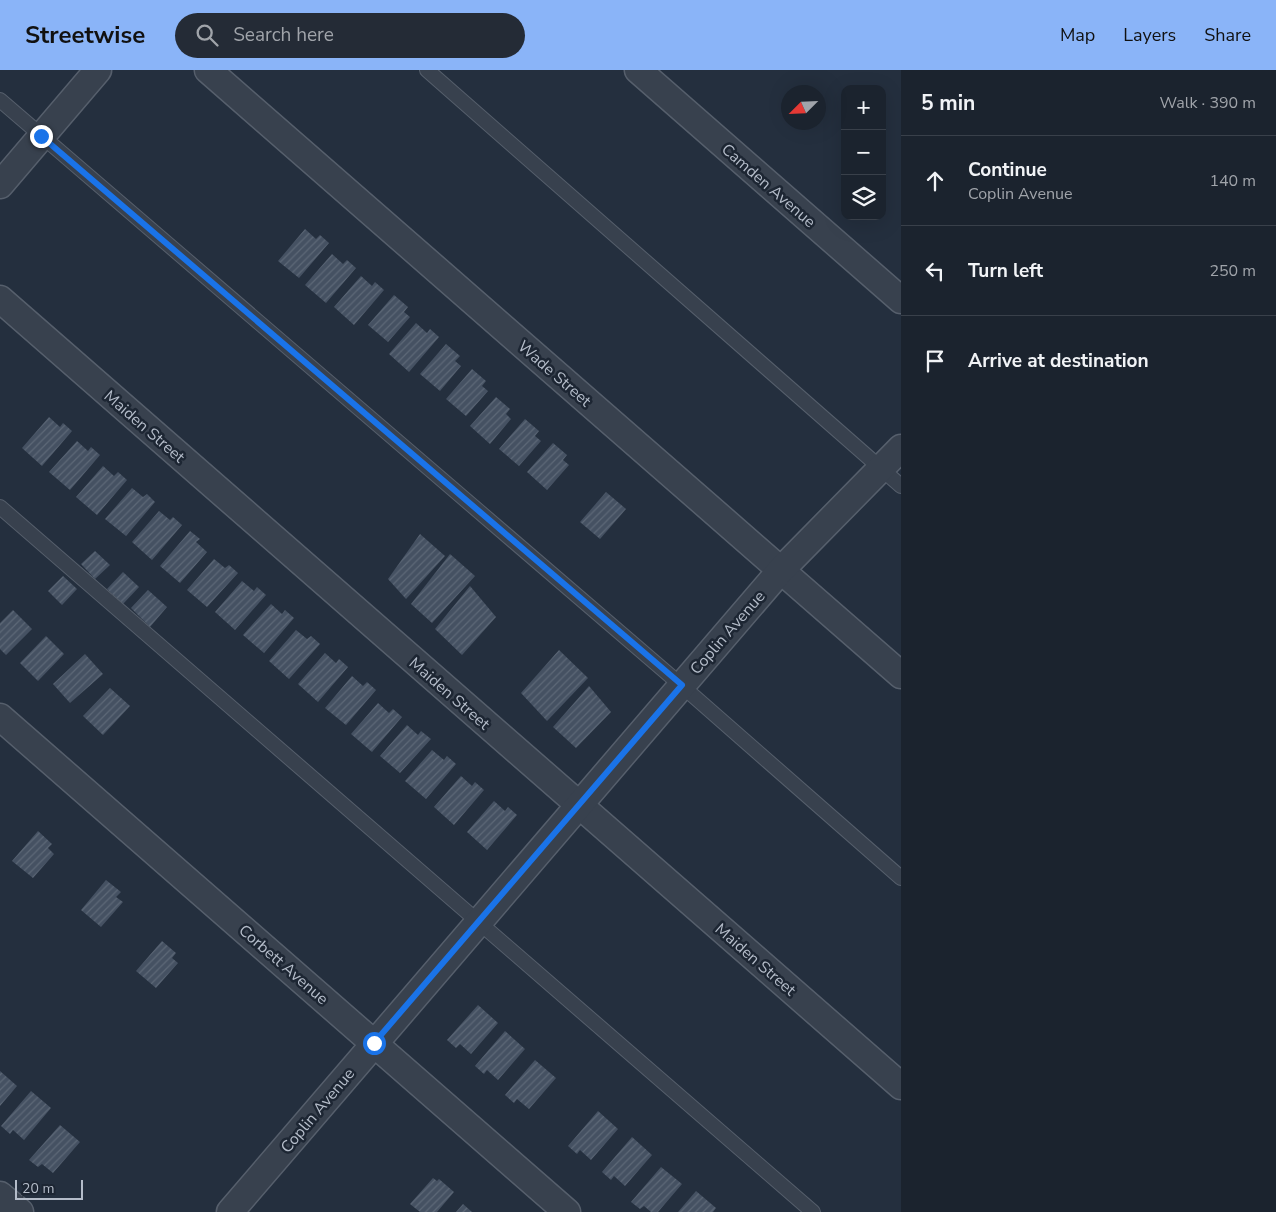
<!DOCTYPE html>
<meta charset="utf-8">
<style>
body{margin:0;font-family:"Nunito Sans",sans-serif;background:#242b36;color:#f1f3f6}
.controls{position:absolute;right:15px;top:15px;display:grid;overflow:hidden;border-radius:10px;box-shadow:0 5px 20px #0002}
.controls button{width:45px;height:45px;display:grid;place-items:center;padding:0;border:0;border-bottom:1px solid #39404a;background:#1b232e;color:#f1f3f6;font:25px sans-serif}
.compass{position:absolute;left:781px;top:15px;width:45px;height:45px;border-radius:50%;background:#1b232e;box-shadow:0 5px 20px #0002;rotate:246deg}
.scale{position:absolute;left:15px;bottom:12px;width:68px;box-sizing:border-box;padding-left:5px;border:2px solid #b4bcc9;border-top:0;font-size:14px;line-height:18px;white-space:nowrap;color:#b4bcc9;-webkit-text-stroke:4px #1d2633;paint-order:stroke}
.stop{position:absolute;width:15px;height:15px;margin:-11px;border:4px solid #1a73e8;border-radius:50%;background:#fff}
.stop.end{background:#1a73e8;border-color:#fff;box-shadow:0 1px 5px #0008}
.list{margin:0;padding:0;list-style:none}
h2{display:flex;justify-content:space-between;align-items:center;height:65px;margin:0;padding:0 20px;font-size:21px}
h2 small{font-size:16px;font-weight:400;color:#a0a4aa}
.list li{display:grid;grid-template-columns:32px 1fr auto;gap:15px;align-items:center;box-sizing:border-box;height:90px;padding:0 20px;border-top:1px solid #39404a}
.list b{display:block;font-size:19px;white-space:nowrap}
.list p{margin:0;font-size:16px;white-space:nowrap;color:#a0a4aa}
.list em{font-size:16px;font-style:normal;color:#a0a4aa}
.icon{flex:none;width:28px;height:28px;fill:none;stroke:currentColor;stroke-width:2;stroke-linecap:round;stroke-linejoin:round}
.map{position:relative;flex:none;width:901px;height:1142px;overflow:hidden}
header{display:flex;align-items:center;gap:30px;box-sizing:border-box;height:70px;padding:0 25px;background:#8ab4f8;color:#111}
header strong{font-size:24px}
nav{display:flex;gap:28px;margin-inline-start:auto;font-size:18px}
.search{width:350px;height:45px;background:#242b36;display:flex;align-items:center;gap:12px;box-sizing:border-box;padding:0 18px;border-radius:28px;color:#a0a4aa;font-size:19px}
main{display:flex}
aside{flex:1;background:#1b232e}
.map>svg:first-child{display:block}
.building{fill:url(#building-hatch)}
.lines{fill:none;stroke-linecap:round;stroke-linejoin:round}
.service-casing{stroke:#565f6c;stroke-width:16}
.minor-casing{stroke:#565f6c;stroke-width:29}
.service{stroke:#38414e;stroke-width:14}
.minor{stroke:#38414e;stroke-width:26}
.route{stroke:#1a73e8;stroke-width:6}
.labels{text-anchor:middle;stroke-width:5;stroke-linejoin:round;paint-order:stroke}
.street-label{font-size:16px;fill:#b4bcc9;stroke:#1d2633}
</style>
<header>
<strong>Streetwise</strong>
<div class="search"><svg class="icon" aria-label="search" viewBox="0 0 24 24"><circle cx="10" cy="10" r="6"/><path d="M15 15l6 6"/></svg>Search here</div>
<nav><a>Map</a><a>Layers</a><a>Share</a></nav>
</header>
<main>
<div class="map">
<svg width="901" height="1142" viewBox="0 0 901 1142">
<defs>
<pattern id="building-hatch" width="6" height="6" patternUnits="userSpaceOnUse" patternTransform="scale(1.25)"><rect width="6" height="6" fill="#455162"/><path d="M-1 1l2-2M0 6l6-6M5 7l2-2" fill="none" stroke="#5d6877"/></pattern>
</defs>
<rect width="100%" height="100%" fill="#242f3e"/>
<g class="building">
<path d="M305,159L316,169L320,165L329,173L299,208L278,191Z"/>
<path d="M332,184L343,194L347,190L356,198L326,233L305,215Z"/>
<path d="M361,206L372,216L375,212L384,220L354,255L334,237Z"/>
<path d="M394,225L408,237L404,242L410,247L388,272L368,255Z"/>
<path d="M416,253L427,263L430,259L439,267L409,302L389,284Z"/>
<path d="M446,274L460,286L455,291L461,296L440,321L420,304Z"/>
<path d="M472,299L486,311L482,316L488,321L466,346L446,329Z"/>
<path d="M496,327L510,339L506,344L511,349L490,374L470,356Z"/>
<path d="M49,347L60,357L63,353L72,361L42,396L22,378Z"/>
<path d="M525,349L539,361L535,366L541,371L519,396L499,379Z"/>
<path d="M77,371L88,381L91,377L100,385L70,420L49,402Z"/>
<path d="M553,373L567,385L563,390L569,395L547,420L527,402Z"/>
<path d="M103,396L114,406L118,402L127,410L97,445L76,427Z"/>
<path d="M132,418L143,427L147,424L155,432L126,466L105,449Z"/>
<path d="M606,422L626,439L600,469L580,452Z"/>
<path d="M159,441L170,450L173,447L182,455L152,490L132,472Z"/>
<path d="M190,461L200,469L196,472L207,482L180,513L160,496Z"/>
<path d="M420,464L445,486L406,529L388,509Z"/>
<path d="M95,481L110,495L95,509L81,494Z"/>
<path d="M450,484L475,506L432,553L411,534Z"/>
<path d="M214,489L225,498L229,495L238,503L207,537L187,520Z"/>
<path d="M123,502L139,517L123,534L107,519Z"/>
<path d="M63,506L77,519L62,535L48,521Z"/>
<path d="M242,511L254,521L257,517L266,525L235,560L215,542Z"/>
<path d="M470,516L496,547L462,585L435,559Z"/>
<path d="M148,520L167,537L150,557L131,538Z"/>
<path d="M271,534L282,544L285,540L294,548L264,583L243,565Z"/>
<path d="M13,540L32,559L6,585L0,579V553Z"/>
<path d="M296,560L307,569L311,566L320,574L289,609L269,591Z"/>
<path d="M46,566L64,584L38,611L20,593Z"/>
<path d="M559,580L588,608L547,651L521,623Z"/>
<path d="M325,583L336,593L339,589L348,597L318,632L298,614Z"/>
<path d="M85,584L103,604L70,633L53,614Z"/>
<path d="M352,606L363,616L367,612L376,620L346,655L325,638Z"/>
<path d="M589,616L611,642L576,678L553,657Z"/>
<path d="M110,618L130,636L103,665L83,646Z"/>
<path d="M378,633L389,643L393,639L402,647L372,682L351,664Z"/>
<path d="M407,655L418,665L421,661L431,669L400,703L380,686Z"/>
<path d="M432,680L444,690L447,686L456,694L426,729L405,711Z"/>
<path d="M461,706L472,716L475,712L484,720L454,755L434,737Z"/>
<path d="M494,731L505,741L508,737L517,745L487,780L467,762Z"/>
<path d="M38,761L52,774L48,778L54,784L33,808L12,791Z"/>
<path d="M106,810L121,822L116,827L123,832L101,857L81,840Z"/>
<path d="M162,871L176,883L172,888L178,893L156,918L136,901Z"/>
<path d="M478,935L498,953L471,984L460,974L456,978L447,970Z"/>
<path d="M505,961L525,979L498,1010L487,1000L484,1004L475,996Z"/>
<path d="M535,990L556,1008L529,1039L517,1029L514,1033L505,1025Z"/>
<path d="M0,1001L17,1016L0,1036Z"/>
<path d="M31,1021L51,1038L24,1070L13,1060L10,1064L1,1056Z"/>
<path d="M598,1041L618,1059L591,1090L580,1080L577,1084L568,1076Z"/>
<path d="M60,1055L80,1072L53,1103L42,1094L38,1097L29,1090Z"/>
<path d="M632,1067L652,1085L625,1116L614,1106L611,1110L602,1102Z"/>
<path d="M661,1097L682,1114L658,1142H651L644,1136L640,1139L631,1132Z"/>
<path d="M433,1108L437,1111L439,1109L454,1122L437,1142H420L410,1134Z"/>
<path d="M696,1121L716,1138L713,1142H678Z"/>
<path d="M463,1134L472,1142H456Z"/>
</g>
<g class="lines">
<defs>
<g id="service">
<path d="M427,0L901,416"/>
<path d="M0,30L681,615L901,808"/>
<path d="M0,437L813,1142"/>
</g>
<g id="minor">
<path d="M208,0L901,605"/>
<path d="M638,0L901,230"/>
<path d="M0,115L98,0"/>
<path d="M0,229L901,1016"/>
<path d="M0,647L567,1142"/>
<path d="M0,1125L20,1142"/>
<path d="M230,1142L781,500L901,378"/>
</g>
</defs>
<use href="#service" class="service-casing"/>
<use href="#minor" class="minor-casing"/>
<use href="#service" class="service"/>
<use href="#minor" class="minor"/>
</g>
<g class="lines">
<path class="route" d="M41,66L682,615L374,973"/>
</g>
<g class="labels">
<g class="street-label">
<text transform="translate(769 115) rotate(41)" y="6">Camden Avenue</text>
<text transform="translate(555 303) rotate(41)" y="6">Wade Street</text>
<text transform="translate(145 356) rotate(41)" y="6">Maiden Street</text>
<text transform="translate(727 562) rotate(-49)" y="6">Coplin Avenue</text>
<text transform="translate(450 623) rotate(41)" y="6">Maiden Street</text>
<text transform="translate(756 889) rotate(41)" y="6">Maiden Street</text>
<text transform="translate(284 894) rotate(41)" y="6">Corbett Avenue</text>
<text transform="translate(317 1040) rotate(-50)" y="6">Coplin Avenue</text>
</g>
</g>
</svg>
<div class="controls">
<button>+</button>
<button>−</button>
<button><svg class="icon" aria-label="layers" viewBox="0 0 24 24"><path d="M12 4l9 5-9 5-9-5zM3 14l9 5 9-5"/></svg></button>
</div>
<svg class="compass" viewBox="-18 -18 36 36"><path d="M0-13l5 13h-10z" fill="#e53935"/><path d="M0 13l5-13h-10z" fill="#a0a4aa"/></svg>
<div class="scale">20 m</div>
<div class="stop" style="left:374px;top:973px"></div>
<div class="stop end" style="left:41px;top:66px"></div>
</div>
<aside>
<h2>5 min<small>Walk · 390 m</small></h2>
<ul class="list">
<li><svg class="icon" aria-label="ahead" viewBox="0 0 24 24"><path d="M12 20V5M6 11l6-6 6 6"/></svg><div><b>Continue</b><p>Coplin Avenue</p></div><em>140 m</em></li>
<li><svg class="icon" aria-label="left" viewBox="0 0 24 24"><path d="M17 20v-9H6M10 6l-5 5 5 5"/></svg><div><b>Turn left</b></div><em>250 m</em></li>
<li><svg class="icon" aria-label="arrive" viewBox="0 0 24 24"><path d="M6 21V4h12l-3 4 3 4H6"/></svg><div><b>Arrive at destination</b></div></li>
</ul>
</aside>
</main>
